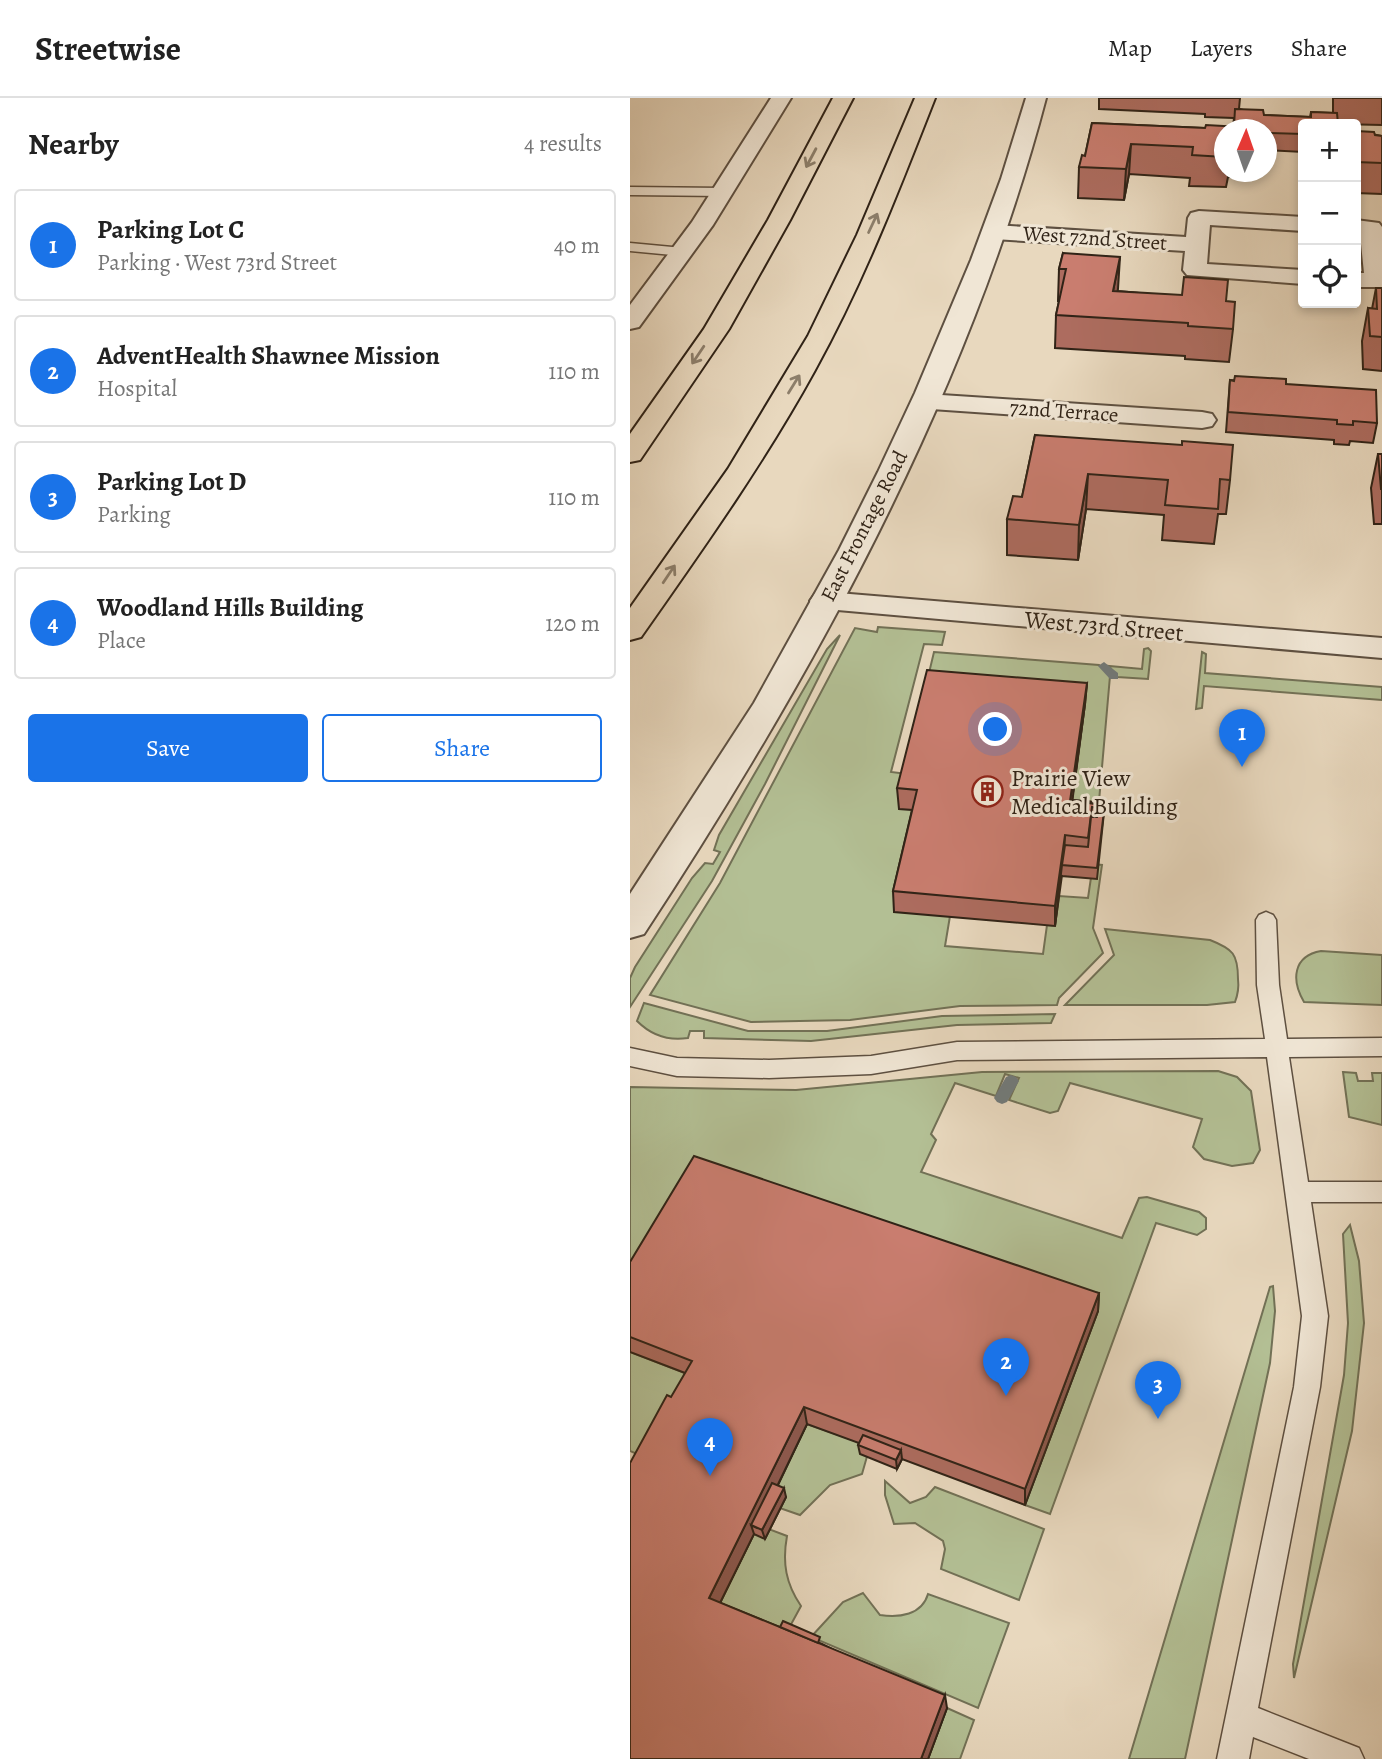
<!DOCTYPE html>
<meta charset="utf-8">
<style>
body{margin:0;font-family:Alegreya,serif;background:#f6f6f6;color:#222}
.controls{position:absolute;right:21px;top:21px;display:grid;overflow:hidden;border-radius:7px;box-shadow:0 4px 10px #0003}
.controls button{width:63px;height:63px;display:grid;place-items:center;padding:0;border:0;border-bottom:2px solid #e0e0e0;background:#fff;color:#222;font:35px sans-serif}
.compass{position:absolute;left:584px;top:21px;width:63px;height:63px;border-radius:50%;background:#fff;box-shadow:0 4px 10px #0003;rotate:2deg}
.you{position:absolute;left:366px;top:632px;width:24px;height:24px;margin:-18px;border:5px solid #fff;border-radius:50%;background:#1a73e8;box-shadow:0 0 0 10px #1a73e833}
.badge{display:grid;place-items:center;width:46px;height:46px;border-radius:50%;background:#1a73e8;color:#fff;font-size:23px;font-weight:700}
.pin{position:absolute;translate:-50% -58px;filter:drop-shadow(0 2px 4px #0008)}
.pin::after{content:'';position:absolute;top:37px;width:24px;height:21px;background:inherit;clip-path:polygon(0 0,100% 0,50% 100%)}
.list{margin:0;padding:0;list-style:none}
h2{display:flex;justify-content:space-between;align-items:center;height:91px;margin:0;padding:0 28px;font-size:30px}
h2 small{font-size:23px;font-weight:400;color:#767676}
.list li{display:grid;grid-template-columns:46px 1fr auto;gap:21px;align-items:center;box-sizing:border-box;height:112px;margin:0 14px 14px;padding:0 14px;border:2px solid #e0e0e0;border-radius:7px}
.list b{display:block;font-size:26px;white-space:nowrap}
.list p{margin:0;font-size:23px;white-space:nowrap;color:#767676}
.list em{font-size:23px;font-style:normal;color:#767676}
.actions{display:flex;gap:14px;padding:21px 28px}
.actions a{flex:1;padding:16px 0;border:2px solid #1a73e8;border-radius:7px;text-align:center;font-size:24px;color:#1a73e8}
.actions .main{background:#1a73e8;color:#fff}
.icon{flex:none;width:38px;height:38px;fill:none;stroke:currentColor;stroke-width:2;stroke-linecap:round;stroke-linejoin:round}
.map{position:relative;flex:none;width:752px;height:1661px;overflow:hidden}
header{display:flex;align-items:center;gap:42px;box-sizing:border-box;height:98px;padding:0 35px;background:#fff;border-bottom:2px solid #e0e0e0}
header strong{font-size:33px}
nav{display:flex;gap:38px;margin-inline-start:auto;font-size:24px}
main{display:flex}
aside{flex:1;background:#fff}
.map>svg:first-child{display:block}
.green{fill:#b3bf94;stroke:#727156;stroke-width:2}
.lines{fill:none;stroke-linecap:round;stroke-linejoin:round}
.stream{fill:#727b7b;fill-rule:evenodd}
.service-casing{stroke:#5e5041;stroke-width:3}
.minor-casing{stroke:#5e5041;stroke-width:4}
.tertiary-casing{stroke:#5e5041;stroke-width:4}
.motorway-casing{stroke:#302317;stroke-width:4}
.service{fill:#f0e6d5;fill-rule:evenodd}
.minor{fill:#f0e6d5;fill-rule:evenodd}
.tertiary{fill:#f0e6d5;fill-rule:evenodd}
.motorway{fill:#e8d8be;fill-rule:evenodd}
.wall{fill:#ad6c5f;stroke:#302317;stroke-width:2}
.shaded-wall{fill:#8d584e;stroke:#302317;stroke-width:2}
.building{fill:#c97d6f;stroke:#302317;stroke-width:2}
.oneway{stroke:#8c7e6a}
.labels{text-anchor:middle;stroke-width:6;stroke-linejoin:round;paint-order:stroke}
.far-street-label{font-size:21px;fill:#302317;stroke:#f0e6d5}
.street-label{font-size:24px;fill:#302317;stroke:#f0e6d5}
.poi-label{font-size:24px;fill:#302317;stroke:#f0e6d5;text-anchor:start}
</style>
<header>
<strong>Streetwise</strong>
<nav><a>Map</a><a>Layers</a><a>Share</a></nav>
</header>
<main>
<aside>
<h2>Nearby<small>4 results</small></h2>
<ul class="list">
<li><span class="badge">1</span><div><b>Parking Lot C</b><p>Parking · West 73rd Street</p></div><em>40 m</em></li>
<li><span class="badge">2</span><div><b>AdventHealth Shawnee Mission</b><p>Hospital</p></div><em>110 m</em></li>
<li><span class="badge">3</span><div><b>Parking Lot D</b><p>Parking</p></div><em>110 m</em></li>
<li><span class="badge">4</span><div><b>Woodland Hills Building</b><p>Place</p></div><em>120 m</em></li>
</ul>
<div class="actions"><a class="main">Save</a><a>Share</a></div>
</aside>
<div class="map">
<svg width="752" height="1661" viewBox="0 0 752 1661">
<rect width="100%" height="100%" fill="#e8d8be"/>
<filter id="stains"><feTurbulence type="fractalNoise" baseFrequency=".00286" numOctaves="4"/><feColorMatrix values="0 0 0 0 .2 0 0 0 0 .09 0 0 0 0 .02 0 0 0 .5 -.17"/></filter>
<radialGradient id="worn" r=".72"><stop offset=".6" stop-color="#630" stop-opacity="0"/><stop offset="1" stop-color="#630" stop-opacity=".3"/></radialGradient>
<g class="green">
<path d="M248,529L315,534L312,547L294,546L261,674L277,676L320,818L315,848L413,856L417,827L425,828L429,798L458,800L463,766L472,767L463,830L473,855L429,900L427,907L330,908L220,922L121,924L20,897L90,785L225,530L247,534Z"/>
<path d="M210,537L135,686L82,783L0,909V880L5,869L62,780L75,765L83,766L90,754L84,752L89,737L197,551Z"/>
<path d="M518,550L521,553L518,581L487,579L479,568L512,571L514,551Z"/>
<path d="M304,554L469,567L480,578L467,726L439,724L455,606L277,667Z"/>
<path d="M572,554L576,556L575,575L752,589V602L574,588L572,610L566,611Z"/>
<path d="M475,831L580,842C603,851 608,856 608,881C609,889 608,896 605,904L577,907H435L484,857Z"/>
<path d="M691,853L752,857V907L674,904C661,882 663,858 691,853Z"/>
<path d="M14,905L118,933H197L312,918L425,916L421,925L327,927L181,943L74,940V933H60L58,940C39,943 21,937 7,923Z"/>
<path d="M588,973L607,979L621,993L630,1052L623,1065L602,1068L574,1061L563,1049L572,1021L440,985L428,1013L420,1015L379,1002L389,980L375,976L366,998L325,985L301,1036L306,1042L291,1074L492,1140L509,1100L517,1099L569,1114L576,1120V1131L567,1137L526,1125L420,1416L395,1407L0,1193V989L166,992L352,974Z"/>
<path d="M713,974L726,975L728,983H743L742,975H752V1027L719,1019Z"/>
<path d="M720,1127L729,1163L734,1225L722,1333L664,1580L663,1566L714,1277L718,1225L713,1136Z"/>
<path d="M643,1188L645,1213L640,1265L555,1661H499L640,1189Z"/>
<path d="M0,1254L68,1280L7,1356L0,1353Z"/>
<path d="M177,1326L240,1348L232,1376L200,1387L170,1417L138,1406Z"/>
<path d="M255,1383L280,1405L296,1399L305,1389L414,1431L389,1502L311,1471L315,1451L313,1443L285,1425L264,1426L255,1397Z"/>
<path d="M128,1427L157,1438C152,1465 156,1486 171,1508L152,1543L85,1515Z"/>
<path d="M233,1495L250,1517C269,1520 292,1517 298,1496L379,1525L348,1610L181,1539L213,1504Z"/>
<path d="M317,1610L344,1622L330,1661H298Z"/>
</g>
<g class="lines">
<g class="stream">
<path d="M474,564L488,575V581H480L468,568Z"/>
<path d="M381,977L386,979L389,983L377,1004L372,1006L367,1004L364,1000L376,979Z"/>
</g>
<defs>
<g id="service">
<path d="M0,89L93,90L99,94L93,98L0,97Z"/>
<path d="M0,145L53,150L59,154L53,158L0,153Z"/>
<path d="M636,814L643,817L646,822L649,887L657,941L752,940V958L659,959L678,1084H752V1104H681L698,1218L690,1289L628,1610L729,1650L734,1661H679L623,1639L619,1661H587L664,1289L672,1218L637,959L327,962L241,976L139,980L47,978L0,968V950L47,960L139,962L241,958L327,944L635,941L627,887L626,822L629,817Z"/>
</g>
<g id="minor">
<path d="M141,0H161L83,127L9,229L0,231V207L62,124Z"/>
<path d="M569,113L673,119V133L580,127L577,166L673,172V186L557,177L553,172L555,153L364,141L356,139L353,134L356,129L364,127L556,139L558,120L561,115Z"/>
<path d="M726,122L749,125L752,129V189H726V175H734L730,136H726Z"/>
<path d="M296,296L572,314L582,316L586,322L582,328L572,330L287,310L283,304L287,298Z"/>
<path d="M196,494L752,540V560L185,510L180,503L185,496Z"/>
</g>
<path id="tertiary" d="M396,0H416C337,300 183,578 14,836L0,840V796L124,605L209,452L248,374L285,295L341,162L371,81Z"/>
<g id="motorway">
<path d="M203,0H223L160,122L99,231L10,362L0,364V336L74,231L138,122Z"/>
<path d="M285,0H305C269,92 233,185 185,272C134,365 72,452 11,539L0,542V510L98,371L178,238L227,137Z"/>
</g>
</defs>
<use href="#service" class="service-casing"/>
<use href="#minor" class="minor-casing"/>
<use href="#tertiary" class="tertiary-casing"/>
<use href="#motorway" class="motorway-casing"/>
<use href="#service" class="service"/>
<use href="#minor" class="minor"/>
<use href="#tertiary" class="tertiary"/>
<use href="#motorway" class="motorway"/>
</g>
<g class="wall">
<path d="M469,0H610L609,11L634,17L680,19L681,14L703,15V0H752V27L708,26H673V54L636,52V32H594V74H607L606,79H598L596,89L559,88L560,80L499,76L494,102L448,100L449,69L455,58L462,25L575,30L603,29L604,20L575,19V16L469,11Z"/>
<path d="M726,33L752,38V96L726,95Z"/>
<path d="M433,155L488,193L596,203L603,231L599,264L555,261V258L425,250L426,217L429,203H428L429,171Z"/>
<path d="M746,190H752V273L733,271L732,243L738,210L742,211Z"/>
<path d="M600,282L656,286L747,325L743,345L720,343L719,347L704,346V342L596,334Z"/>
<path d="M405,337L600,382L596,416H588L584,446L532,442L534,417L456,411L448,462L377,457V421L392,399Z"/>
<path d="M748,356H752V426H744L741,390Z"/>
<path d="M457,585L455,606L442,702L475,705L467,781L432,778V777L425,828L264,814L263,793L282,712L269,711L267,690Z"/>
<path d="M0,1164L469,1195L468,1213L395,1407L272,1361L267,1371L230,1356L228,1347L229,1345L177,1326L148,1387L156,1399L135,1441L124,1436L90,1505L192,1546L317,1610L298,1661H0L55,1275L0,1254Z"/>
</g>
<g class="shaded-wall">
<path d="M501,46L499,76L494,102L496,71Z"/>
<path d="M490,159L488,191L483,220V193Z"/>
<path d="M458,376L456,411L448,462L449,427Z"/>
<path d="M457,585L455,606L441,713L440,703Z"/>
<path d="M435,737L434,758L432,767L425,828V808Z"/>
<path d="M469,1195L468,1213L395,1407V1391Z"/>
<path d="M174,1309L177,1326L127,1430L121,1427L124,1436L85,1515L79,1500Z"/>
<path d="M271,1352L272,1361L267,1371L266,1362Z"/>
<path d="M154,1390L156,1399L135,1441L132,1432Z"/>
<path d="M315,1597L317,1610L298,1661H291Z"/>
</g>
<g class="building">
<path d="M605,11L633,12L634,17L681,19V14L707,15L708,26H673V36L636,35V32H630V29L604,28Z"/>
<path d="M462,25L575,30L576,27L611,29V32H594V59L562,57L563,49L501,46L496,71L449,69L452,57L455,58Z"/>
<path d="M726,33L744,34L745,37L752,38V65L726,64Z"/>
<path d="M433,155L490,159L483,193L552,197L554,179L598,182L596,203L605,204L603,231L558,228V225L426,217L436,171H429Z"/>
<path d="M746,190H752V239L740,238L738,210L747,211Z"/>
<path d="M605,278L656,281V286L746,292L747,325L723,323V327L707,326V322L598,314L600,282L604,283Z"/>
<path d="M405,337L552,347V343L603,347L600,382L590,381L588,411L535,407L538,382L458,376L449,427L377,421L383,398L392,399Z"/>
<path d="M748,356H752V391H751Z"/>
<path d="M297,572L457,585L440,703L468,706L467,710L462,709L458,740L435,737L425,808L263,793L287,692L267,690Z"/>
<path d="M441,702L475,705L467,770L432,767L435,747L458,749L461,719H467L468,706L441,703Z"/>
<path d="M64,1058L469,1195L395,1391L174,1309L79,1500L315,1597L291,1661H0V1365L37,1297L41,1299L62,1263L0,1239V1164Z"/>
<path d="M233,1337L271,1352L266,1362L228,1347Z"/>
<path d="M142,1385L154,1390L132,1432L121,1427Z"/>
<path d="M153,1523L190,1539L188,1545L150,1529Z"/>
</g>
<defs><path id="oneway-shaft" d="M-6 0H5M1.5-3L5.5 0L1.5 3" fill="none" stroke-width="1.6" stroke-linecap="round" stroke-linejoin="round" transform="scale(1.75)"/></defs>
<g class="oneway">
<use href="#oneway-shaft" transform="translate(181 60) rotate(118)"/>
<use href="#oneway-shaft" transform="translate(243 125) rotate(-65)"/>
<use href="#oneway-shaft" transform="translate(68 257) rotate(124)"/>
<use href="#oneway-shaft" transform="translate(164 286) rotate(-58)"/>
<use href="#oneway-shaft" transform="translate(39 476) rotate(-56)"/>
</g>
<defs>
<symbol id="building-ring" viewBox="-11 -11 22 22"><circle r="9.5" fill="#f0e6d5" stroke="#8f2418" stroke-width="1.5"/><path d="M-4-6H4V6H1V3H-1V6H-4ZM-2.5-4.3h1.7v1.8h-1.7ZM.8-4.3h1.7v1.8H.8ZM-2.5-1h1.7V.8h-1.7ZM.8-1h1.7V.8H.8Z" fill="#8f2418"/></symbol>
</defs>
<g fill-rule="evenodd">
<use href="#building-ring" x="340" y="676" width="35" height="35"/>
</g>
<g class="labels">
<g class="far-street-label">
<text transform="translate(465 140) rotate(4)" y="7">West 72nd Street</text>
<text transform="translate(434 313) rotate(4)" y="7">72nd Terrace</text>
<text transform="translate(234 428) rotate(-63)" y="7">East Frontage Road</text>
</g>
<g class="street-label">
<text transform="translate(474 528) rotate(5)" y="8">West 73rd Street</text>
</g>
<g class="poi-label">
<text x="381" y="688">Prairie View<tspan x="381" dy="28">Medical Building</tspan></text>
</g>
</g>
<rect width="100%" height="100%" filter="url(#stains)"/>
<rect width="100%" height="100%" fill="url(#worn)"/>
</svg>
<div class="controls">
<button>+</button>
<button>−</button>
<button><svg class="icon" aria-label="locate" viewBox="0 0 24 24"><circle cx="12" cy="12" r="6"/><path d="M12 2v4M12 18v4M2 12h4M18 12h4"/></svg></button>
</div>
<svg class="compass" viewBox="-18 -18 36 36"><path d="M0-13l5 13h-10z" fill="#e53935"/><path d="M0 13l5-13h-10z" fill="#767676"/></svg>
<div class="you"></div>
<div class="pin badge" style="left:612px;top:669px">1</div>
<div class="pin badge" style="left:376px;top:1298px">2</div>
<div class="pin badge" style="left:528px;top:1321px">3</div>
<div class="pin badge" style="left:80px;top:1378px">4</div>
</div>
</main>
